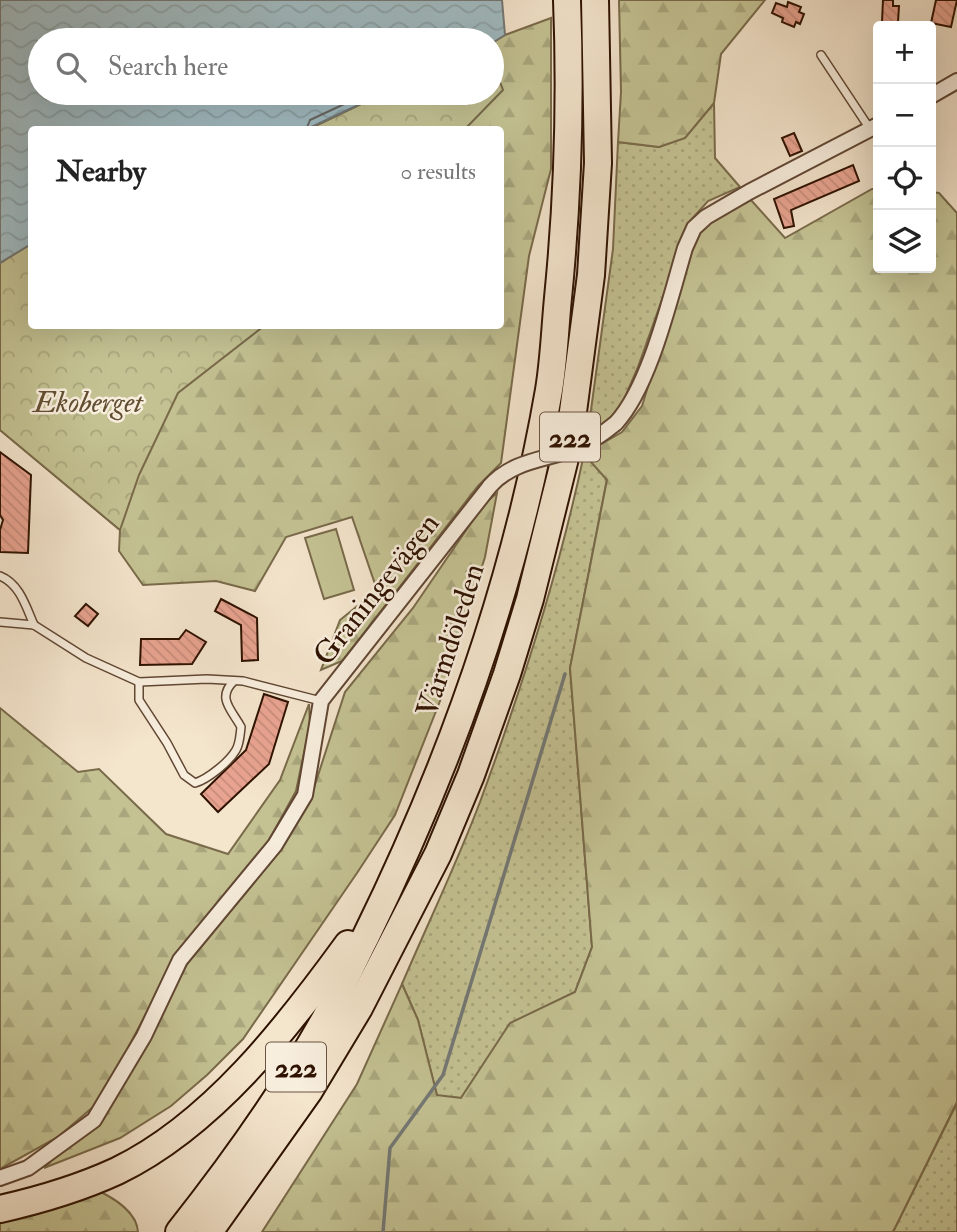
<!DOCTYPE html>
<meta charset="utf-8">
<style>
body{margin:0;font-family:"IM FELL Double Pica",serif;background:#f6f6f6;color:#222}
.controls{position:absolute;right:21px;top:21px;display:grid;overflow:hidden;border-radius:7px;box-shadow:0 7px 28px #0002}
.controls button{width:63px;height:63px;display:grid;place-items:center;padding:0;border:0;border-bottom:2px solid #e0e0e0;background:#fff;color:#222;font:35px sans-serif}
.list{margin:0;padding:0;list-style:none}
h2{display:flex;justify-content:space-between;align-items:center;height:91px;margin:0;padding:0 28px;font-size:30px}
h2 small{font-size:23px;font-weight:400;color:#767676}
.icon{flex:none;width:38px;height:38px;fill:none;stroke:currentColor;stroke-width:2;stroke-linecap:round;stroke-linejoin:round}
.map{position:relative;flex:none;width:957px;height:1232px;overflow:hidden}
.search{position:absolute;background:#fff;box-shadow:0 7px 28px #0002;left:28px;top:28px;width:476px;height:77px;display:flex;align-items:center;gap:18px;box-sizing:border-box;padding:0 24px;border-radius:38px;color:#767676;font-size:26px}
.panel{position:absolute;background:#fff;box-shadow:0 7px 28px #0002;left:28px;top:126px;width:476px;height:203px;border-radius:7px}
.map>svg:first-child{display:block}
.grass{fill:url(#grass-dots);stroke:#796a4a;stroke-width:2}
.forest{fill:url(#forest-firs);stroke:#796a4a;stroke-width:2}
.park{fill:url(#park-crowns);stroke:#796a4a;stroke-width:2}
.pitch{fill:#c4c293;stroke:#796a4a;stroke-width:2}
.water{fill:url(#water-waves);stroke:#737875;stroke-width:2}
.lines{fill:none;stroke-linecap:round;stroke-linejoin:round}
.shore{stroke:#686662;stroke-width:2}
.stream{stroke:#737875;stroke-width:3.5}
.building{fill:url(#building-back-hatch);stroke:#2e1100;stroke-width:2}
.service-casing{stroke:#604633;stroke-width:10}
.minor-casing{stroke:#604633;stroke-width:18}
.motorway-casing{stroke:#2e1100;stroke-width:30}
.service{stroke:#f8eede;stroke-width:7}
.minor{stroke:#f8eede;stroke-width:14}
.motorway{stroke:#f4e5cd;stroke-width:26}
.minor-bridge-casing{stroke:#604633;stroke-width:18;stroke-linecap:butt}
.minor-bridge{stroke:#f8eede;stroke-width:14}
.labels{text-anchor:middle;stroke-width:5;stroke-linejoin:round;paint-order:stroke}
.shield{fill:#f8eede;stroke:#6b5343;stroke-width:2}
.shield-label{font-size:28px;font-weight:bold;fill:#2e1100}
.park-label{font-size:30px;font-style:italic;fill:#624f33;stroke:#f8eede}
.street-label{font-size:30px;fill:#2e1100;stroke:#f8eede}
</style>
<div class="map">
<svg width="957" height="1232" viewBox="0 0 957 1232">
<defs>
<pattern id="grass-dots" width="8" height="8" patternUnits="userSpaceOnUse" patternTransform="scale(1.75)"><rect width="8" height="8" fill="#c4c293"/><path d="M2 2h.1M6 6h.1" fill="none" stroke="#a9a67d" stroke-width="1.8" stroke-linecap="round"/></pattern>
<pattern id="forest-firs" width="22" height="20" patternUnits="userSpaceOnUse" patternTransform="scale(1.75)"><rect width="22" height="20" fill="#c4c293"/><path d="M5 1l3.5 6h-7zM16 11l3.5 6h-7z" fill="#a9a67d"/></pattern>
<pattern id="park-crowns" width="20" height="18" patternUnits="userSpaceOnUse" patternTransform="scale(1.75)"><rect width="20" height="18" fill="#c4c293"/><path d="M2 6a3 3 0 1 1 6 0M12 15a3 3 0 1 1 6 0" fill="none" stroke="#a9a67d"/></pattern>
<pattern id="water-waves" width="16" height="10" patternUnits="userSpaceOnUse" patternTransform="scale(1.75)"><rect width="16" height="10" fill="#a1bcc3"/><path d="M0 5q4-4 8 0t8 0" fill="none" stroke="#8ba1a6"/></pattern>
<pattern id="building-back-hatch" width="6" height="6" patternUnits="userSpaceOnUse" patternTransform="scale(1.75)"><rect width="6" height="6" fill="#e9a491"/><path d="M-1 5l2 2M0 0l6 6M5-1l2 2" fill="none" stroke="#c88c7b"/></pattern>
</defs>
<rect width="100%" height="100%" fill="#f4e5cd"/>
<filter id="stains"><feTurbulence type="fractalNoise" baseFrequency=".00286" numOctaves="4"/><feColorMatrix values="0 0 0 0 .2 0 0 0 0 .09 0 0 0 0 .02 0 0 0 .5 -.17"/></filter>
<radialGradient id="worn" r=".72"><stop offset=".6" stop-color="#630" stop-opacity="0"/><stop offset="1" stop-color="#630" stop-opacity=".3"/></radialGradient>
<g class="grass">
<path d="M714,103L715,158L740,187L708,201L690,221L638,367L619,411L602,426L585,434L591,410L613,249L618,142L659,147L685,138Z"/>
<path d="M584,454L607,479L570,668L592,947L575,992L510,1024L461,1098L437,1096L418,1020L402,984C428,923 457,863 480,802C522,688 559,573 584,454Z"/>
<path d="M957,1103V1232H893Z"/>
</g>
<g class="forest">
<path d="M619,0H765L721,54L714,103L685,138L659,147L618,142L621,92Z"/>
<path d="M551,18V169L529,256L501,463L478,486L342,661L321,670L340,620L377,590L352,517L286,537L255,591L216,581L143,585L119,551L120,530L0,430V263L31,244L32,326H500V130L307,129L384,93H492V43L505,35Z"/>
<path d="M872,189H878V268H931V192L939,193L957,213V1102L893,1232H262L357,1084L402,984L418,1020L437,1095L461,1098L510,1023L575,992L592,947L570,668L607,480L584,454L622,432L642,406L690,249C705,220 723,214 751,200L785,238Z"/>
<path d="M497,493L485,557L440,701L395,815L357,873L243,1039L207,1075L171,1106L120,1138L44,1168L62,1149L100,1122L126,1081L187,964L280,851L311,797L345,692L413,608L484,504Z"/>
<path d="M309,704L310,724L296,791L262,853L178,953L100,1101L58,1137L0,1169V708L78,772L99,769L166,834L228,854L280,780Z"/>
<path d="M99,1191C115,1199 137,1212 138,1232H0V1220Z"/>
</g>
<g class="park">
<path d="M492,61L503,90L465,129L307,130L384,93H492Z"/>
<path d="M31,244L32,326H264L178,393L139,475L120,530L0,430V263Z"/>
</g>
<path class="pitch" d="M336,529L354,590L324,599L305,538Z"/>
<path class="water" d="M0,0H502L505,35L492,43V40H40V93H384L307,129L32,130L31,244L0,263Z"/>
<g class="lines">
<path class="shore" d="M306,130L310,120L368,93"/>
<path class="stream" d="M383,1232L390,1148L443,1075L565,674"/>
</g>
<g class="building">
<path d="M883,0H893V6H899L898,22H882Z"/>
<path d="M936,0H957L951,27L931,23Z"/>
<path d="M788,2L801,7L799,12L804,14L800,24L796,22L794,27L782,22L783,18L772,13L776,3L787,7Z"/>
<path d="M794,133L802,151L790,156L782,138Z"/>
<path d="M853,165L859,181L791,210L794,226L784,228L774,199Z"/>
<path d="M0,452L31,475L28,553L0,552V530L3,520L0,515Z"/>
<path d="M221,599L257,618L258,660L242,661L241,625L215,611Z"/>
<path d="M86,604L98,614L88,626L75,616Z"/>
<path d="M186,630L206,642L192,664L140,665L141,639H179Z"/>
<path d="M264,694L288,702L269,764L218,812L201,794L246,750Z"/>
</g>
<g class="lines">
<defs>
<g id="service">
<path d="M821,55L870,129"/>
<path d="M0,576C20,584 26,607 34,625"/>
<path d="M0,622L34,625L86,658L139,682L207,679L243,681L321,701"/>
<path d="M139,682V700L167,743L184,775L195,783C208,779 229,762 236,750C240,743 240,735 241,727C232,710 216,698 234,681"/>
</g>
<g id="minor">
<path d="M931,96L957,81"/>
<path d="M616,423C650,386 670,298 685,248L694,228L706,217L749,192L878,125"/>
<path d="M0,1178L28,1168L94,1120L144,1036L180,960L275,845L305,795L321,701L490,486"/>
</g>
<g id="motorway">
<path d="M0,1209C40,1200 80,1188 117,1171C212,1125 287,1028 348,944"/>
<path d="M179,1232C232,1165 283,1094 325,1019C340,992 352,963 366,936C451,763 516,581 549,390C554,360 555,329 558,298C568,197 571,102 567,0"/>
<path d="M209,1232L309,1091L359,1008L438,854L471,775L507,674L530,599L569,442L591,275L598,163L595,0"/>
</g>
</defs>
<use href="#service" class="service-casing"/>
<use href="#minor" class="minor-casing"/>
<use href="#motorway" class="motorway-casing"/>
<use href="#service" class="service"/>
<use href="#minor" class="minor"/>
<use href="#motorway" class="motorway"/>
<defs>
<path id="minor-bridge" d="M490,486C514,459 549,460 579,447C593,441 605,432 616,423"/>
</defs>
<use href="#minor-bridge" class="minor-bridge-casing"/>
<use href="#minor-bridge" class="minor-bridge"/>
</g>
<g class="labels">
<g class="shield">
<rect x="540" y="412.5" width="60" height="49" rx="5"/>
<rect x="266" y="1042.5" width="60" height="49" rx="5"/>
</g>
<g class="shield-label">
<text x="570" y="447">222</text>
<text x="296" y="1077">222</text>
</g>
<g class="park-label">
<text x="88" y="412">Ekoberget</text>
</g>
<g class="street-label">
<text transform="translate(376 589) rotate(-52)" y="10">Graningevägen</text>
<text transform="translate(450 640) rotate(-72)" y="10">Värmdöleden</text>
</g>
</g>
<rect width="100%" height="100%" filter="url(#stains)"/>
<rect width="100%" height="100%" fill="url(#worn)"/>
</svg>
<div class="controls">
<button>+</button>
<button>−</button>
<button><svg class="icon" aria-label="locate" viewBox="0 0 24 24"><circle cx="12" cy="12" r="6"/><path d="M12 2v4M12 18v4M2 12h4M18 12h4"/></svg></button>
<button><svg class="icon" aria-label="layers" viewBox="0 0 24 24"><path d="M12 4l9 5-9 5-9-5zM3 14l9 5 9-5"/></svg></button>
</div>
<div class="search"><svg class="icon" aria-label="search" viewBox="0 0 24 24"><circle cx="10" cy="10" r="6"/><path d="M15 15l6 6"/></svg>Search here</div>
<section class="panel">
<h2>Nearby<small>0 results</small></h2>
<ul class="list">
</ul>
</section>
</div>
